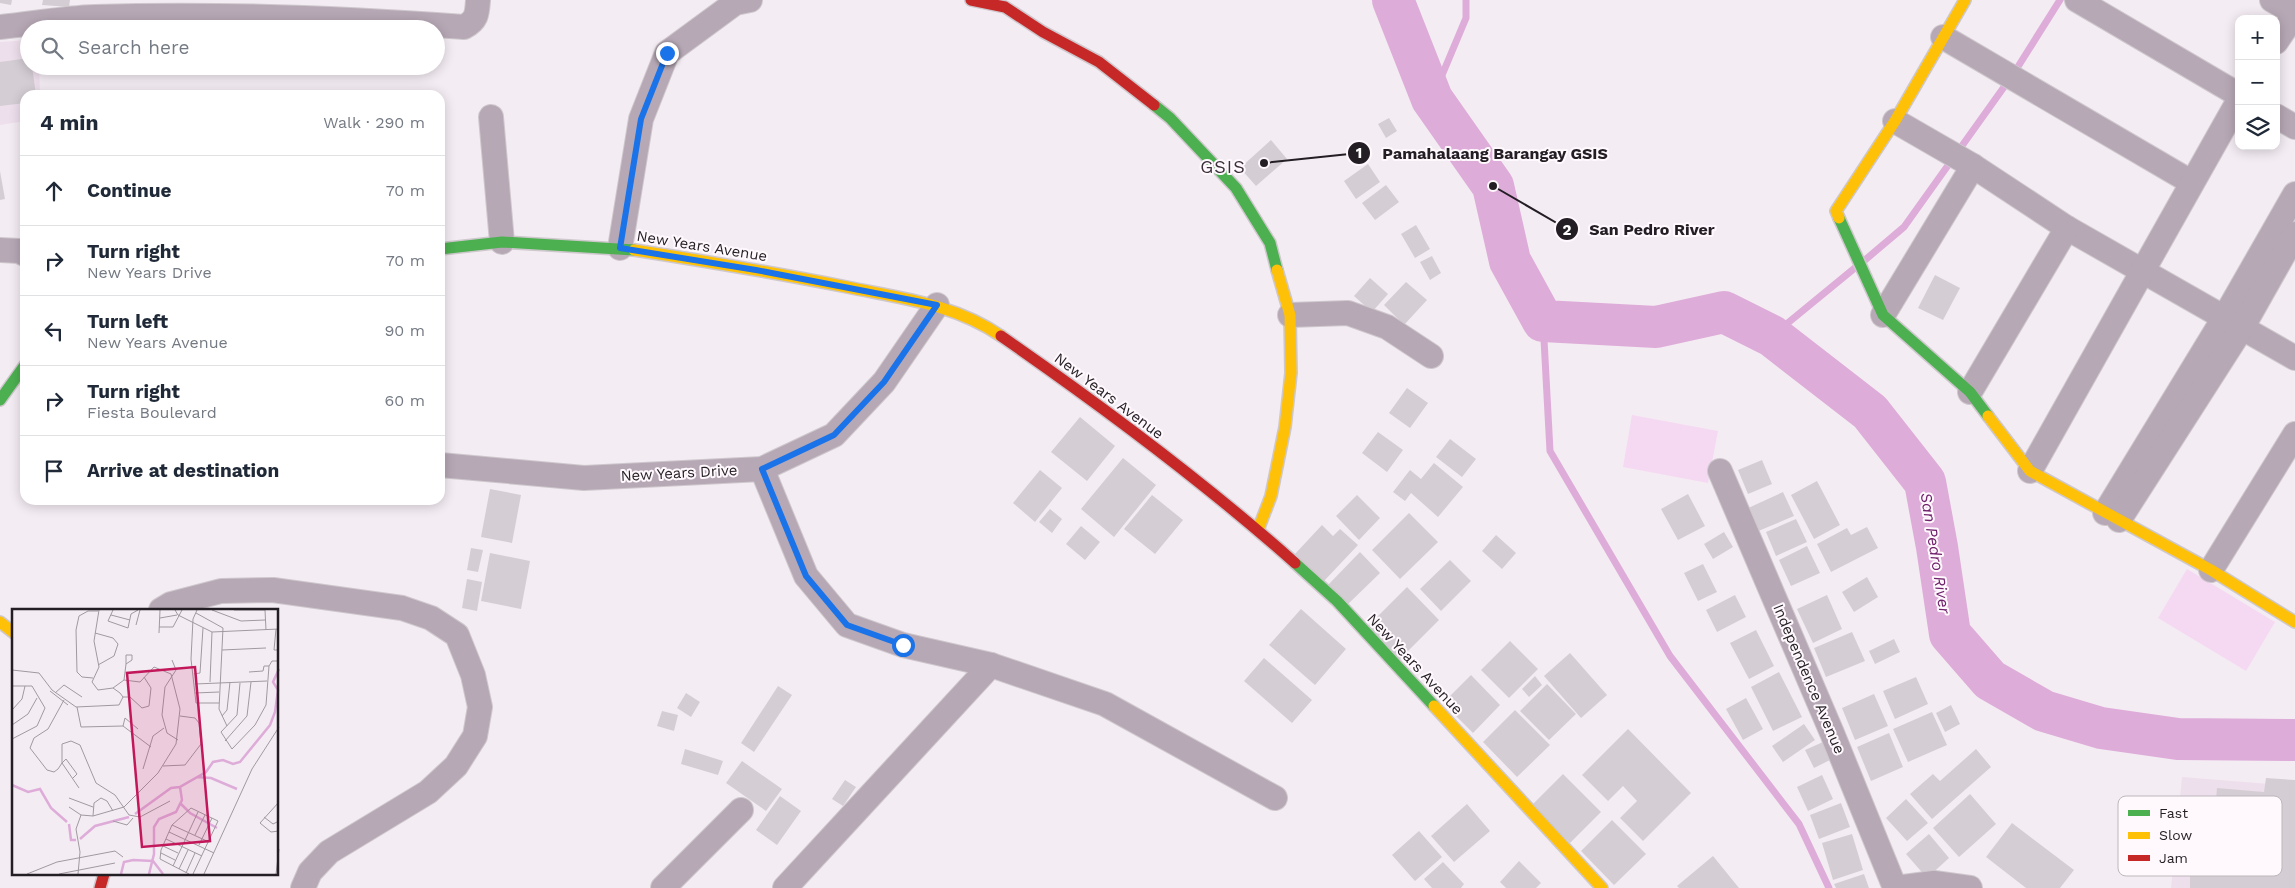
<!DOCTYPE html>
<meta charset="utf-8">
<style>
body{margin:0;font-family:"Work Sans",sans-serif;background:#f6f6f7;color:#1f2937}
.controls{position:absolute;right:15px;top:15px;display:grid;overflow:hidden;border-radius:10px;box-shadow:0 2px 12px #0003}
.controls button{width:45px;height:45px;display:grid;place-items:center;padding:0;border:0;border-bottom:1px solid #e0e1e3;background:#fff;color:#1f2937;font:25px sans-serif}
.stop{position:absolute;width:15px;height:15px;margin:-11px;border:4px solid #1a73e8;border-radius:50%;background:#fff}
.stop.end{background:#1a73e8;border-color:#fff;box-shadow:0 1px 5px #0008}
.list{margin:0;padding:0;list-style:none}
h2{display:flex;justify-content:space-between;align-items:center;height:65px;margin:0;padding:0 20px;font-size:21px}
h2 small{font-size:16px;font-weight:400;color:#747a83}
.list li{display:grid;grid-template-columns:32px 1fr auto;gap:15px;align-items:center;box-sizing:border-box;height:70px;padding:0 20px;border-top:1px solid #e0e1e3}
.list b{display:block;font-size:19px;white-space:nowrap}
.list p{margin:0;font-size:16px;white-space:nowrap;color:#747a83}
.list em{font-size:16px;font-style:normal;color:#747a83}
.icon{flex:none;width:28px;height:28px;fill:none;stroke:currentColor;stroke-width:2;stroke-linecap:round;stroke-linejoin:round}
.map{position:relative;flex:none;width:2295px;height:888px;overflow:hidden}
.search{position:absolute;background:#fff;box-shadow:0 2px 12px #0003;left:20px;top:20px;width:425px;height:55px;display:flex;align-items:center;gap:12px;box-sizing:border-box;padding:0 18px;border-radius:28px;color:#747a83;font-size:19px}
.panel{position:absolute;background:#fff;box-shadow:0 2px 12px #0003;left:20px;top:90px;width:425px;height:415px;border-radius:15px}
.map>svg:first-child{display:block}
.built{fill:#eedfec}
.green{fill:#f5d9f2}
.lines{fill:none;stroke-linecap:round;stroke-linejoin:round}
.stream{stroke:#deacd9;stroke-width:7}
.river{stroke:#deacd9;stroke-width:42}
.building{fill:#d4ced4}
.street-casing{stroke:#cec8cd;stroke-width:26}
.fast-casing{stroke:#cec8cd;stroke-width:14}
.slow-casing{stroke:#cec8cd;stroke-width:14}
.jam-casing{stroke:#cec8cd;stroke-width:14}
.street{stroke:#b6a8b5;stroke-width:24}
.fast{stroke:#4caf50;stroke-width:11}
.slow{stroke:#ffc107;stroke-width:11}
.jam{stroke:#c62828;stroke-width:11}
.route{stroke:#1a73e8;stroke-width:6}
.labels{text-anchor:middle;stroke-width:4;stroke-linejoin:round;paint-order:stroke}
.street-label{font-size:15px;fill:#231e23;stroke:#fff9fe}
.water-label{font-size:16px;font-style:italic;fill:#6f216b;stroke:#fff9fe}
.quarter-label{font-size:18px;letter-spacing:1px;fill:#3a2f39;stroke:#fff9fe}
.inset-river{fill:none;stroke:#deacd9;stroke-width:2.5}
.inset-road{fill:none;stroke:#a09aa0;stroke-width:1}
.view{fill:#c2185b;fill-opacity:0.15;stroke:#c2185b;stroke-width:2.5}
.inset-edge{fill:none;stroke:#231e23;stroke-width:2.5}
.key{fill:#fff9fe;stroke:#bdb7bc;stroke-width:1}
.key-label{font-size:14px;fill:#231e23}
.leader{fill:none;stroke:#231e23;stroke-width:2}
.callout-dot{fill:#231e23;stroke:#fff9fe;stroke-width:2}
.mark-label{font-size:15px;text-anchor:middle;font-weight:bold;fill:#fff}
.callout-label{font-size:16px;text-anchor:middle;font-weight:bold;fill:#231e23;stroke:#fff9fe;stroke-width:4;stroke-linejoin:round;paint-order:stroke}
</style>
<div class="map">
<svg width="2295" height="888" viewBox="0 0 2295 888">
<rect width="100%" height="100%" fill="#f4ecf3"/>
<g class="built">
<path d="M29,40V66H39L40,95H25V121L0,125V42Z"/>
<path d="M2182,777L2295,786V888H2171Z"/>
</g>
<g class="green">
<path d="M1632,415L1718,431L1708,483L1623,467Z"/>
<path d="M2187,569L2275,622L2246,671L2158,618Z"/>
</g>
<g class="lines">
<g class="stream">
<path d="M1432,99L1466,18V0"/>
<path d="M1865,260L1904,227L2014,73L2060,0"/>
<path d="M1543,321L1550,451L1670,656L1799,824L1829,888"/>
<path d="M1772,336L1856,267"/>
</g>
<path class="river" d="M1393,0L1432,99L1493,186L1510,261L1543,321L1656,327L1724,312L1772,336L1870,412L1925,482L1937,547L1950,634L1990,680L2044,711L2101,728L2178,739L2295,740"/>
</g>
<g class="building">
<path d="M0,0H12L11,5L0,3Z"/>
<path d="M43,0H70L69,7L42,5Z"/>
<path d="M29,58V66H32L36,95H25V103L0,106V62Z"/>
<path d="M1389,118L1397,131L1386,138L1378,124Z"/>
<path d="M1271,140L1287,159L1256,186L1240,168Z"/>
<path d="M1368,164L1380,182L1356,199L1344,181Z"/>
<path d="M0,171L5,199L0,200Z"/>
<path d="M1386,185L1399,202L1375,220L1362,203Z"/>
<path d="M1416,225L1430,249L1415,258L1401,234Z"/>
<path d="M1432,256L1441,273L1430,280L1420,262Z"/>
<path d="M1935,275L1960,288L1943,320L1918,308Z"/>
<path d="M1370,278L1388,294L1372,312L1354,296Z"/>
<path d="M1406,282L1427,300L1404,325L1384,305Z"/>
<path d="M1407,388L1428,403L1410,428L1389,413Z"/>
<path d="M1080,417L1115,446L1087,481L1051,452Z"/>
<path d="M1378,432L1403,450L1387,472L1362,453Z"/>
<path d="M1450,439L1476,459L1462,477L1436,457Z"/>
<path d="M1123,458L1156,485L1114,537L1081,509Z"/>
<path d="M1762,460L1772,484L1748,494L1738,470Z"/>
<path d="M1434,463L1463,487L1438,517L1411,493L1405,501L1393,492L1410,470L1421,479Z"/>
<path d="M1040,470L1062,488L1035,522L1013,503Z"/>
<path d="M1817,481L1840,525L1814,539L1791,495Z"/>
<path d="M490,489L521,495L512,543L481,537Z"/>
<path d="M1783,492L1794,516L1756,532L1746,509Z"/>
<path d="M1688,494L1705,526L1678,540L1661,509Z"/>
<path d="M1152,495L1183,520L1155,554L1124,529Z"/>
<path d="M1357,495L1380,518L1359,540L1336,516Z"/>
<path d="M1050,509L1062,519L1052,533L1039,522Z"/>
<path d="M1409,513L1438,542L1400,579L1372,550Z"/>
<path d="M1796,519L1807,542L1776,556L1766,532Z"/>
<path d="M1322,525L1333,536L1340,529L1358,545L1324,581L1295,554Z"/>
<path d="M1081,526L1100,542L1085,560L1066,544Z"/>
<path d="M1867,527L1878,548L1831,572L1817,544L1847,528L1851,535Z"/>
<path d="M1724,532L1733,547L1713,559L1704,544Z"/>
<path d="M1496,535L1516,553L1502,569L1482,551Z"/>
<path d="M1807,546L1820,573L1791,586L1779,560Z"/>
<path d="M471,548L483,550L478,572L467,570Z"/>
<path d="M1360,552L1380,573L1347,605L1328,585Z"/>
<path d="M490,553L530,561L521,609L481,601Z"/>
<path d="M1450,560L1471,581L1441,611L1420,589Z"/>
<path d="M1703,564L1717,592L1698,601L1684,573Z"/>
<path d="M1867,577L1878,597L1854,612L1842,592Z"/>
<path d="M467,579L482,582L477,611L462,608Z"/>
<path d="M1407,587L1439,620L1399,660L1367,627Z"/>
<path d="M1735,595L1746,617L1717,632L1706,610Z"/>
<path d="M1827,595L1842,629L1813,643L1797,609Z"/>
<path d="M1301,609L1346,649L1315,685L1269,645Z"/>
<path d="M1756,630L1774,666L1749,679L1730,643Z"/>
<path d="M1852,632L1865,661L1826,677L1814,648Z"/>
<path d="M1894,639L1900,652L1875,664L1869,651Z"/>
<path d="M1510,641L1538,669L1509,698L1481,670Z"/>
<path d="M1570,653L1607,695L1581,718L1544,676Z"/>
<path d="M1264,658L1312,700L1292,723L1244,681Z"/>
<path d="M1779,672L1802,717L1773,731L1751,687Z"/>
<path d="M1471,675L1500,705L1473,733L1443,703Z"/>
<path d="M1535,676L1542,685L1529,697L1522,689Z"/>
<path d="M1916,677L1928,704L1895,719L1883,691Z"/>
<path d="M1547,684L1576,714L1549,740L1520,711Z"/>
<path d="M778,686L792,695L754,752L741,743Z"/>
<path d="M686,693L700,702L691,717L677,708Z"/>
<path d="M1874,694L1888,726L1855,740L1842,708Z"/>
<path d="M1746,698L1763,729L1743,740L1726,709Z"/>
<path d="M1951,705L1960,724L1945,732L1936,713Z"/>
<path d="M1515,710L1550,745L1517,777L1483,742Z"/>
<path d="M662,711L678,715L674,731L657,726Z"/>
<path d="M1932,712L1947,745L1908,762L1893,729Z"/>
<path d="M1804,724L1815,740L1783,762L1772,746Z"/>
<path d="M1628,729L1691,793L1643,841L1620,818L1637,801L1623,786L1608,801L1582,775Z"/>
<path d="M1889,733L1903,767L1871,781L1857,747Z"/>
<path d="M1823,742L1832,759L1814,768L1805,750Z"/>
<path d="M685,749L723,761L718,775L681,764Z"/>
<path d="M1976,749L1991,767L1932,819L1910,794L1933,774L1940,781Z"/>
<path d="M742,761L782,789L766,811L726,783Z"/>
<path d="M1563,774L1601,812L1570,843L1532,805Z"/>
<path d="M1822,775L1833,799L1808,811L1797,787Z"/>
<path d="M2266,778L2295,780V888H2190V869L2210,872L2217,788L2264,792Z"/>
<path d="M845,780L856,787L843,806L832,799Z"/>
<path d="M1970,794L1996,824L1959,857L1933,828Z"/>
<path d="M780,796L801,811L777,845L756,830Z"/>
<path d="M1906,799L1928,823L1907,841L1886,818Z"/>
<path d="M1841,803L1850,827L1819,839L1810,815Z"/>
<path d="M1467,804L1490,831L1454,862L1431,836Z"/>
<path d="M1612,820L1646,854L1614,885L1581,851Z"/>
<path d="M2012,823L2074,870L2060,888H2026L1986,857Z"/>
<path d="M1419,831L1442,857L1415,881L1392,855Z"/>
<path d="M1852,834L1863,870L1833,880L1822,843Z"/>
<path d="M1929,834L1949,858L1927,878L1906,854Z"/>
<path d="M1713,856L1739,888H1679L1677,886Z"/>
<path d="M1519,861L1541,883L1536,888H1506L1500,882Z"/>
<path d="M1443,862L1464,884L1461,888H1432L1424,879Z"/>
<path d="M1864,874L1869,888H1836L1834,884Z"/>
</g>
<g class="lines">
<defs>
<g id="street">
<path d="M2077,0L2239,95"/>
<path d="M2272,0L2295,13"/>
<path d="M0,27C31,24 63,18 95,17C218,13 341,18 464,27C477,20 477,14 478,0"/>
<path d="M1943,37L2191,182"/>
<path d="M2276,42L2295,14"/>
<path d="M2276,116L2295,127"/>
<path d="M491,117L502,242"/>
<path d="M1895,121L1973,166L2067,228L2295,358"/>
<path d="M620,248L641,119L667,53L735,3L750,0"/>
<path d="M0,250L19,251L25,254"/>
<path d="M1290,315L1348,313L1387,327L1431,356"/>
<path d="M1883,315L1973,166"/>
<path d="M1970,392L2067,228"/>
<path d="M440,465L584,478L762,469L834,435L884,382L937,305"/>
<path d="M762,469L806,576L847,625L903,645L991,665L1105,704L1275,798"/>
<path d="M1720,471L1832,733L1895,888"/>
<path d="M2030,471L2239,100"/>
<path d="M2105,513L2224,318L2295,194"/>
<path d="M2119,520L2242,328L2295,234"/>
<path d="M2211,570L2295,434"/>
<path d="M161,610L171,604L221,591L273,590L402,608L431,618L457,635L473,675L480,707L475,736L456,766L428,792L329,852L310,872L303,888"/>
<path d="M663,888L741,810"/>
<path d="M785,888L991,665"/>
<path d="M1896,888L1934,883L1970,888"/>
</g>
<g id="fast">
<path d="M1154,105L1170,118L1236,188L1270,243L1277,270"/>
<path d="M1839,218L1883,315L1970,392L1988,416"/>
<path d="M440,249L502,242L634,250"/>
<path d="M0,400L25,365"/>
<path d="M1295,563L1337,601L1434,706"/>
</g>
<g id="slow">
<path d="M1839,218L1836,211L1895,121L1965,0"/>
<path d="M634,250C705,261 776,273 847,287C900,298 955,304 1001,336"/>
<path d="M1988,416L2030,471L2211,570L2295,622"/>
<path d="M1258,530L1271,496L1285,427L1291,373L1290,315L1277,270"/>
<path d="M0,622L14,633"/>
<path d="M1434,706L1602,888"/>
</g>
<g id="jam">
<path d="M971,0L1005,7L1043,32L1099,62L1154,105"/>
<path d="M1001,336C1102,406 1203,481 1295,563"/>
<path d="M100,888L104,874"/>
</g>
</defs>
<use href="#street" class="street-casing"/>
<use href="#fast" class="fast-casing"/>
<use href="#slow" class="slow-casing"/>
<use href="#jam" class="jam-casing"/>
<use href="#street" class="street"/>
<use href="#fast" class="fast"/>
<use href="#slow" class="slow"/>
<use href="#jam" class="jam"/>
</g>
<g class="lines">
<path class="route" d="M667,53L641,119L620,248L756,270L937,305L884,382L834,435L762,469L806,576L847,625L903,645"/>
</g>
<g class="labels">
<g class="street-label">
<text transform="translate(702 246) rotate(9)" y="5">New Years Avenue</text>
<text transform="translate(1109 396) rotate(37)" y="5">New Years Avenue</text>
<text transform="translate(679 473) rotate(-3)" y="5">New Years Drive</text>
<text transform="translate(1415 664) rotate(47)" y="5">New Years Avenue</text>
<text transform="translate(1809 679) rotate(67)" y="5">Independence Avenue</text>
</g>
<g class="water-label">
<text transform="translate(1936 553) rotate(81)" y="6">San Pedro River</text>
</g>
<g class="quarter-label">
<text x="1223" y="173">GSIS</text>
</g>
</g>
<g transform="translate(12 609)">
<rect width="266" height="266" fill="#f4ecf3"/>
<path class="inset-river" d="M185,168L199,169L225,180M0,176L16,183L28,180L39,199L55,213M169,195L178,204L205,219M123,205L159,179L168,178M57,215L59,231H64M68,230L83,217L117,208M109,265L112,253L121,251L141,252L151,265M137,265L142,245V218L147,210L164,203L170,191L168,178L194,163L201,153L211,151L221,155L228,153L258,116L263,103L266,81L261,73L267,60"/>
<path class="inset-road" d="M101,1L96,12L116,19L119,5L126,1M163,1L166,6L200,23L267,20M185,1L181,10L179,50L184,94H207M200,1L229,12L253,11M222,1H253M253,1L254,21M184,4L211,19L207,100L215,117M99,6L118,11M148,9L165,6M124,16L128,1M147,18H161L170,1M264,20L262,41H267M83,24L101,29L106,35L102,47L86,56M147,24L148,1M210,41L254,39M160,51L164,61L153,78L150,106L155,124L166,131M0,61L27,64L40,81L64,98L107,96L111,88L108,84L101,79L86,81L80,73L87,58L82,32L87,1M237,63L251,62L252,57H257M182,65L188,64L191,19M81,69L70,68L65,63L64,21L67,7L76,2H86M112,71L114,55V46H120V51L114,55M198,73L200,23M228,74L225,106L209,123L220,140L243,116L254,96L257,57L260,52H267M183,75L255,72M0,77H20L33,99L25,117L0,130M38,82L56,96M43,84L52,76L70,88M183,84L207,83M111,88H118L130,99L137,97L139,79L132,68M52,91L36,120L22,129L18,139L35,161L42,163L46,160L50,154V135L59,132L68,136L84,174L103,186L117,206L128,208L158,192M65,98L69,118L111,117L139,138M0,101L10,90L13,77M210,107L215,101L218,73M0,116L16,105L25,89M111,117L113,109L126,120M213,132L235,107L239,73M151,157L173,156L189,135L187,114L183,109L168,107M131,160L141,127L152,119M61,169L65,165L54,150L50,154L67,179M57,189L81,198M267,193L248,214L259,223L267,222M57,198L69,206L81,207L112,198L146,164L164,135L168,100L159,65L142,58L128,73L112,71L101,79M81,207L82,194L89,189L95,192L101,202M252,208L261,215L267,212M101,212L115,216L121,209M160,216L197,233M157,223L202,244M183,226L193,206M154,230L190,247M187,236L200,209M151,237L166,244M149,244L163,251M161,257L186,203M167,260L176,241M174,264L183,244M15,265L45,253L103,242L111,248M47,265L103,254M66,265L68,243L64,220L69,206M177,265L148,250L149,241L160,216L179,199L206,212L181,265M192,265L240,160L267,118M264,265L267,240"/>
<path class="view" d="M183,58L198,232L130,238L115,64Z"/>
<rect width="266" height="266" class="inset-edge"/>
</g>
<rect x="2118" y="796" width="164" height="80" rx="8" class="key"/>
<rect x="2128" y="810" width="22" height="6" fill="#4caf50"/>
<rect x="2128" y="832" width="22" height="7" fill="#ffc107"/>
<rect x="2128" y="855" width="22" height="6" fill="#c62828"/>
<g class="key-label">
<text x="2159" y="818">Fast</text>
<text x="2159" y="840">Slow</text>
<text x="2159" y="863">Jam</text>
</g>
<path class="leader" d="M1264 163L1359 153M1493 186L1567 229"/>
<g class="callout-dot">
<circle cx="1264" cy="163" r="5"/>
<circle cx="1493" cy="186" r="5"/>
<circle cx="1359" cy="153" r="12"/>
<circle cx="1567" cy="229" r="12"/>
</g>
<g class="mark-label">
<text x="1359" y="158">1</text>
<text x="1567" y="235">2</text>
</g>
<g class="callout-label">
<text x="1495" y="159">Pamahalaang Barangay GSIS</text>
<text x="1652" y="235">San Pedro River</text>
</g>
</svg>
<div class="controls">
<button>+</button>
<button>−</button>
<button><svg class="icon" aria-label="layers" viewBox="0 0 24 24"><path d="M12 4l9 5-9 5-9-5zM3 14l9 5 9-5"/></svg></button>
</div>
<div class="stop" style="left:903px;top:645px"></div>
<div class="stop end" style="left:667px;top:53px"></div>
<div class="search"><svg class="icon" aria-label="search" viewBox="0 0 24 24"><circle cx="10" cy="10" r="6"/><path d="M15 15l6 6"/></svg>Search here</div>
<section class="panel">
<h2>4 min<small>Walk · 290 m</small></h2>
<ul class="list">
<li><svg class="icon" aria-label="ahead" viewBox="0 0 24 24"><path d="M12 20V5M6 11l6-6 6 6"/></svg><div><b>Continue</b></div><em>70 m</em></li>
<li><svg class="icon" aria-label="right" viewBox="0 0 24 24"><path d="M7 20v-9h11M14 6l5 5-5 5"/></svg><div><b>Turn right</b><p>New Years Drive</p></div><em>70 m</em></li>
<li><svg class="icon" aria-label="left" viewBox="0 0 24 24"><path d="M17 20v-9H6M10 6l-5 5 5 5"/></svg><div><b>Turn left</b><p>New Years Avenue</p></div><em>90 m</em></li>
<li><svg class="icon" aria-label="right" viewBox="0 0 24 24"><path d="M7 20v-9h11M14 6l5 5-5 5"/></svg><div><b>Turn right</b><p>Fiesta Boulevard</p></div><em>60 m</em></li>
<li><svg class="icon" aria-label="arrive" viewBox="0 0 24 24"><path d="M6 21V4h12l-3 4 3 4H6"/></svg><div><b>Arrive at destination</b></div></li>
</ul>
</section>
</div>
